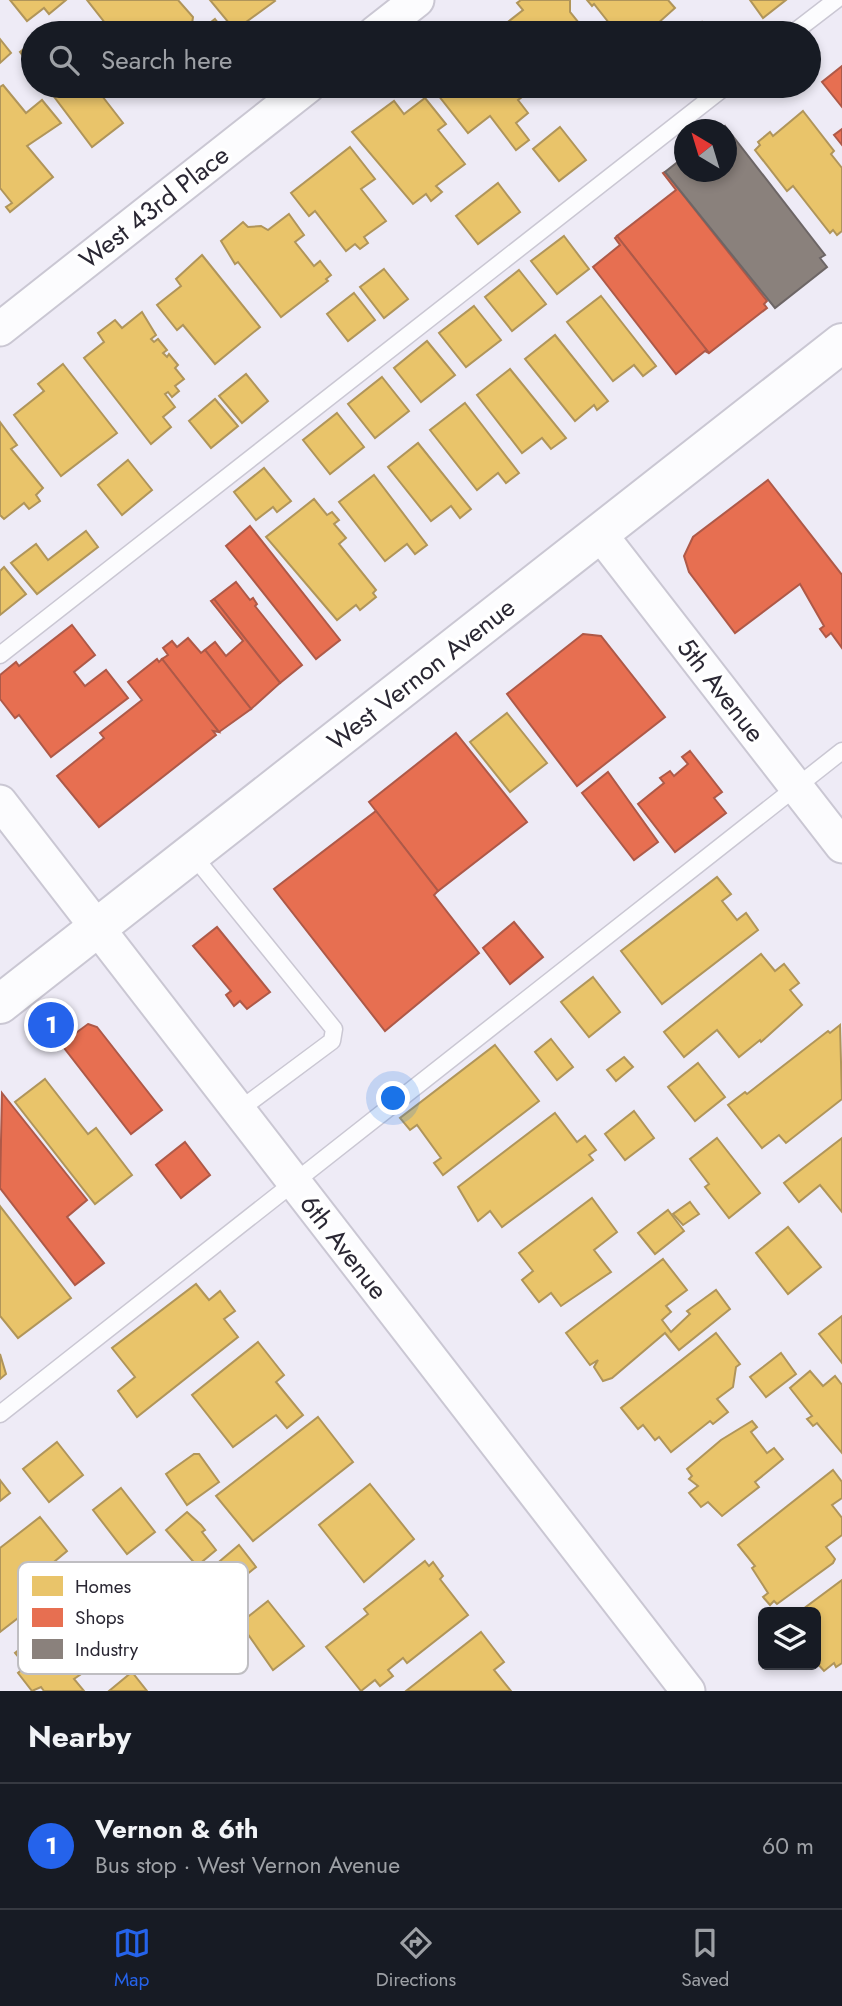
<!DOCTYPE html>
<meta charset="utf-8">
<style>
body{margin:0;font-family:Jost,sans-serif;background:#242831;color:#f1f3f6}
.controls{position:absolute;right:21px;bottom:21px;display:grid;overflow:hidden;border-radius:10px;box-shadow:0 4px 10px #0003}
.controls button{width:63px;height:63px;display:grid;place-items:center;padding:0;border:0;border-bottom:2px solid #363941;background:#171b24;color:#f1f3f6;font:35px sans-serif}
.compass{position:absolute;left:674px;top:119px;width:63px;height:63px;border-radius:50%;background:#171b24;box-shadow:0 4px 10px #0003;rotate:322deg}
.you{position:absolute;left:394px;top:1099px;width:24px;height:24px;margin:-18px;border:5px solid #fff;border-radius:50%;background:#1a73e8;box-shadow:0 0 0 10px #1a73e833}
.badge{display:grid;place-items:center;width:46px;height:46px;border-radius:50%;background:#2563eb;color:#fff;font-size:23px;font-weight:700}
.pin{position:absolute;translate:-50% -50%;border:4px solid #fff;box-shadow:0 2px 7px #0006}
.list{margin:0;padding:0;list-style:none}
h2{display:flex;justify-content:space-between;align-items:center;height:91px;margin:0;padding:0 28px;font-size:30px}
h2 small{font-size:23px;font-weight:400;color:#9ea1a6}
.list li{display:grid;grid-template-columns:46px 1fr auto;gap:21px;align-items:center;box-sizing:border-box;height:126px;padding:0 28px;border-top:2px solid #363941}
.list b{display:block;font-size:26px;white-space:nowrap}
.list p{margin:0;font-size:23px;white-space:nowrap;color:#9ea1a6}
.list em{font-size:23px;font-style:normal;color:#9ea1a6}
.icon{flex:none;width:38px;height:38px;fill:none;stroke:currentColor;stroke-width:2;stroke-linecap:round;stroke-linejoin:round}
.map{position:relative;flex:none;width:842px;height:1691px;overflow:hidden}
.search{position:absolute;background:#171b24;box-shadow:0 4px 10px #0003;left:21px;right:21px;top:21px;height:77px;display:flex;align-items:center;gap:18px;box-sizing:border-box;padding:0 24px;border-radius:38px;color:#9ea1a6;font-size:26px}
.sheet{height:217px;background:#171b24}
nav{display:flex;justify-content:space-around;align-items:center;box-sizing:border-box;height:98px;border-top:2px solid #363941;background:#171b24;font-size:19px;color:#9ea1a6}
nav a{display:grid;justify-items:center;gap:4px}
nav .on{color:#2563eb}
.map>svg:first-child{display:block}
.homes{fill:#e9c46a;stroke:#b0955a;stroke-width:2}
.shops{fill:#e76f51;stroke:#ae5948;stroke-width:2}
.industry{fill:#8a817c;stroke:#6d6666;stroke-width:2}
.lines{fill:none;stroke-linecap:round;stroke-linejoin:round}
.lane-casing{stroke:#cac7d3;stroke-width:19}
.street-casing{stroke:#cac7d3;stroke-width:37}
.secondary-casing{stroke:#cac7d3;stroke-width:42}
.lane{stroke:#fcfcfe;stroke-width:16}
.street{stroke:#fcfcfe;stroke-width:33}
.secondary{stroke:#fcfcfe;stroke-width:38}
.labels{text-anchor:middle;stroke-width:7;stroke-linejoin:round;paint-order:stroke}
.street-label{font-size:26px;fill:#2a2733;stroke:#fff}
.key{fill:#fff;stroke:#bfbec2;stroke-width:2}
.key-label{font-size:19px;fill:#2a2733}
</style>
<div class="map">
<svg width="842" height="1691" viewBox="0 0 842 1691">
<rect width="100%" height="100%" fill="#eeebf6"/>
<g class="homes">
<path d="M10,0H66L49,14L44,8L27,21Z"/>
<path d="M87,0H178L193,17L192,24L173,33H113Z"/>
<path d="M210,0H274L275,1L231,33L234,29Z"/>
<path d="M521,0H570V12L587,33H502L499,29L523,10L517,3Z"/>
<path d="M587,0H668L675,8L647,33H617L594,4L592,6Z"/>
<path d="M750,0H786L763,18Z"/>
<path d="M215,19L226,33H197Z"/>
<path d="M702,22L710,33H688Z"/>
<path d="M78,23L86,33H65Z"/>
<path d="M0,39L11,53L0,63Z"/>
<path d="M33,42V70L20,52Z"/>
<path d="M3,85L26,113L42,100L61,123L27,146L53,177L10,212L6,207L12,203L0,188V87Z"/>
<path d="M46,86H106L99,92L123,123L92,147Z"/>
<path d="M152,86H167L155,95Z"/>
<path d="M431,86H524L529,92L518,100L528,113L516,123L529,140L516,150L490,116L468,133Z"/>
<path d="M425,98L446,124L438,130L465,164L436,186L442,192L431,201L426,194L413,204L352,132L394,101L404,114Z"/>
<path d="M803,111L834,151L831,154L842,168V231L837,235L833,230L830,233L793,186L787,191L755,150L760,145L758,142L770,132L773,136Z"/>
<path d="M560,127L586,160L559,181L533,149Z"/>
<path d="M350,147L375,179L361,189L386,221L364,237L368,243L360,249L355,244L346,251L315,211L309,216L291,193Z"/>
<path d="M498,183L520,212L478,244L456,216Z"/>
<path d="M289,214L304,235L295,242L314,266L320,261L331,275L326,279L328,281L281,317L238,262L235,264L221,241L243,222L248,227L261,226L268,230Z"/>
<path d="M564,236L589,269L557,294L531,261Z"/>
<path d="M202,255L260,327L215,364L183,325L177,330L157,305L181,286L176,279Z"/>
<path d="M384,269L408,299L384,318L360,287Z"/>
<path d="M519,270L546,304L512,331L485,297Z"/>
<path d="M354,293L375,320L348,341L327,314Z"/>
<path d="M601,296L656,366L643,376L634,365L613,381L567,322Z"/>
<path d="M474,306L501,340L466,367L439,333Z"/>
<path d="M142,312L156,335L151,339L154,342L158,339L167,350L163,353L167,357L169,354L178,365L175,368L184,379L175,386L179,391L172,397L168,392L165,394L175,407L163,417L171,427L151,444L84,358L104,342L98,333L115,320L122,328Z"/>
<path d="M555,335L608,401L597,410L594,405L575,421L525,359Z"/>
<path d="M427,341L455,375L421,402L394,368Z"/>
<path d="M63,364L117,433L61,476L14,415L44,391L38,384Z"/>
<path d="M510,369L566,438L551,449L542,438L522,453L477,395Z"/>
<path d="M246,374L268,401L242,423L219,396Z"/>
<path d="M382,377L409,411L375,438L348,404Z"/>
<path d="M215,399L238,426L211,448L189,421Z"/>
<path d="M465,403L519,473L506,483L498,473L477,490L430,430Z"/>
<path d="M337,413L364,447L330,474L303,440Z"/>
<path d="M0,422L17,445L11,449L43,488L36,495L40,501L29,509L24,503L4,519L0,515Z"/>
<path d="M418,443L471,509L460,518L451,506L431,521L388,467Z"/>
<path d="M128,460L152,490L122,515L98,485Z"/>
<path d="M264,468L291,501L277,512L273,507L256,520L234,492Z"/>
<path d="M374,475L427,545L415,554L407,544L385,561L339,502Z"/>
<path d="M314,499L327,515L332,512L339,520L334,524L346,538L339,544L376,590L373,593L376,597L360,610L356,605L337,620L266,537Z"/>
<path d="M86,531L98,547L37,594L11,563L36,544L48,560Z"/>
<path d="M4,567L26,594L0,615V571Z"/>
<path d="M507,713L547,763L510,792L470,742Z"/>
<path d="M717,877L731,894L722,901L737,920L746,913L758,930L662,1004L621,951Z"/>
<path d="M761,954L775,971L784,964L799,983L790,990L802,1005L761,1042L760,1040L739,1057L717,1030L684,1057L664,1032Z"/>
<path d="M593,977L620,1012L589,1037L561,1002Z"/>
<path d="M840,1025L842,1099L786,1143L779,1135L762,1148L728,1105L745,1092L747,1094L828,1031L830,1033Z"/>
<path d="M551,1039L573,1067L557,1080L535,1052Z"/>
<path d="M495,1045L539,1101L443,1175L434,1163L441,1158L417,1125L410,1130L400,1118Z"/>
<path d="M624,1057L633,1067L616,1081L607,1070Z"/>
<path d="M698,1063L725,1097L695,1121L668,1087Z"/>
<path d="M45,1079L88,1134L96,1128L132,1175L95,1204L15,1102Z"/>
<path d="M634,1111L654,1138L625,1160L605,1134Z"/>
<path d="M555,1113L577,1142L585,1136L596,1150L589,1155L593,1160L502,1227L490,1211L478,1221L458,1187Z"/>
<path d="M717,1138L760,1193L729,1218L705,1187L709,1184L690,1159Z"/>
<path d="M842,1138V1212L820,1185L799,1202L784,1183Z"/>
<path d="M592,1198L617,1232L594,1250L611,1272L561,1306L551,1293L539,1302L522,1280L533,1271L519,1253Z"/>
<path d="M690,1202L699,1214L683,1225L673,1214Z"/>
<path d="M0,1206L71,1298L18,1338L0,1316Z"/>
<path d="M668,1210L684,1231L655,1254L638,1233Z"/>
<path d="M788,1227L821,1267L788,1294L756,1253Z"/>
<path d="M663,1259L687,1290L666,1306L671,1312L662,1320L671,1332L690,1314L687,1311L716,1290L730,1309L679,1350L665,1333L612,1378L603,1381L594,1367L598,1360L590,1365L566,1333Z"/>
<path d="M196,1284L209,1300L220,1291L235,1311L224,1319L238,1337L137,1417L118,1391L135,1377L112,1348Z"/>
<path d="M842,1316V1363L819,1334Z"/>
<path d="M716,1333L740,1364L736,1367L733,1387L717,1399L728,1412L713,1424L710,1421L671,1452L659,1437L655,1440L643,1425L638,1429L621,1408Z"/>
<path d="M258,1342L284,1375L276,1382L303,1415L287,1428L276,1415L233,1447L192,1395Z"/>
<path d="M781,1353L796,1374L766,1397L750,1377Z"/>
<path d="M0,1354L6,1374L0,1379Z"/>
<path d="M810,1371L823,1386L835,1376L842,1385V1453L817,1423L813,1426L807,1419L812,1416L790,1388Z"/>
<path d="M318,1417L353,1462L253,1541L216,1496Z"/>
<path d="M752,1421L757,1427L751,1432L767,1453L774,1448L783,1459L755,1482L759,1487L722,1516L708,1502L701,1507L689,1493L698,1486L689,1479L692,1476L687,1469L721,1440Z"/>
<path d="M57,1442L83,1475L49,1502L23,1469Z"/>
<path d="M194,1454H199L219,1482L187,1505L166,1474Z"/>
<path d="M833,1470L842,1482V1498L832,1505L842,1518V1535L826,1547L835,1559L833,1563L777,1604L774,1601L770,1605L763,1597L768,1593L752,1568L755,1566L738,1545Z"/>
<path d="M0,1480L10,1493L0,1501Z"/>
<path d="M370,1484L414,1539L364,1582L319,1525Z"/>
<path d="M121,1488L155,1532L127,1554L93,1510Z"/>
<path d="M187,1512L201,1525L205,1530L202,1532L216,1550L197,1566L166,1530Z"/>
<path d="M40,1517L67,1551L54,1562L67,1580L0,1632V1548Z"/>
<path d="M239,1545L256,1567L230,1588L213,1567Z"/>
<path d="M425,1561L429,1566L433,1562L443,1576L440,1579L468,1615L407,1663L403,1658L388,1670L393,1676L380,1686L375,1680L361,1691L326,1647L368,1614L364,1609Z"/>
<path d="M842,1580V1663L836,1667L834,1663L824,1671L816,1662V1612H799Z"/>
<path d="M268,1601L304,1646L273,1670L240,1623Z"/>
<path d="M75,1606L85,1618L92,1612L102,1624L94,1631L112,1653L74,1679L84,1691H44L41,1687L32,1691L18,1673L26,1666L15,1653Z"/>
<path d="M481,1632L504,1662L494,1670L511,1691H406Z"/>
<path d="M132,1672L147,1691H109Z"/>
</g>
<g class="shops">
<path d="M842,66V107L822,82Z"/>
<path d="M842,129V145L834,135Z"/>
<path d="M665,172L767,301L764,304L767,308L709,353L617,236L676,190L663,173Z"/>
<path d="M617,236L709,353L705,351L676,374L593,267L620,245L615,238Z"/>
<path d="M768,480L842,575V648L831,633L826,637L820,629L824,626L800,584L735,633L689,572L684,556L693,537Z"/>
<path d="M250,526L340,640L316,659L226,546Z"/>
<path d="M236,582L250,600L253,598L257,604L255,606L302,665L280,683L214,599Z"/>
<path d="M214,599L280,683L251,709L205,650L215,642L226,656L243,641L211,601Z"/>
<path d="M72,625L95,655L74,672L85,686L106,670L128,698L51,757L19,715L15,718L0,699V675L16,662L19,666Z"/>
<path d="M583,634L601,636L665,717L577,786L507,694Z"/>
<path d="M188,638L201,653L205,650L251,709L219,732L162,659L168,655L163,648L172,641L177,647Z"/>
<path d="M157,659L159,662L162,659L219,732L213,731L216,735L99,827L57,776L104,738L100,733L142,700L128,682Z"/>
<path d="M456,733L527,822L438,891L369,802Z"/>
<path d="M690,751L722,792L714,798L726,813L675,852L638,804L664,783L660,778L670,771L674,776L688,764L682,757Z"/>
<path d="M608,772L658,842L634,860L582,793Z"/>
<path d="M376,811L438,891L434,895L479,953L385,1031L274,889Z"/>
<path d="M514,922L543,957L510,984L483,948Z"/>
<path d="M217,927L270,992L247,1009L240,1001L234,1006L226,995L231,991L193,946Z"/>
<path d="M88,1024L97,1027L162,1110L131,1134L61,1044Z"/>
<path d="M2,1093L87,1200L67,1217L104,1263L75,1285L0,1188Z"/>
<path d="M185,1142L210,1175L181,1198L156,1165Z"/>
</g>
<path class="industry" d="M725,126L825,255L820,258L827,267L775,308L665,172L684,157V172H726V130H720Z"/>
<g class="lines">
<defs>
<g id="lane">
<path d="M793,33L836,0"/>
<path d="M0,655L726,86"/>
<path d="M192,854L334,1029L332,1041L238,1111"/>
<path d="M0,1414L842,751"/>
</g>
<g id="street">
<path d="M375,33L417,0"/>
<path d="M0,329L308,86"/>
<path d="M600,534L842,846"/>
<path d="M0,802L688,1691"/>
</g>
<path id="secondary" d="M0,1004L842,343"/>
</defs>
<use href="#lane" class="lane-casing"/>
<use href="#street" class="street-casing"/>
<use href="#secondary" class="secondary-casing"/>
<use href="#lane" class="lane"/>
<use href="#street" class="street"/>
<use href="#secondary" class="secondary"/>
</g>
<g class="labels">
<g class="street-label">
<text transform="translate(154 207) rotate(-38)" y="9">West 43rd Place</text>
<text transform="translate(421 674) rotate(-38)" y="9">West Vernon Avenue</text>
<text transform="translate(721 690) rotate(52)" y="9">5th Avenue</text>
<text transform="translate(344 1247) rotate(52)" y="9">6th Avenue</text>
</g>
</g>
<rect x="18" y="1562" width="230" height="112" rx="10" class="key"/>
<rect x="32" y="1576" width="31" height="20" fill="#e9c46a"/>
<rect x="32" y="1608" width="31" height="19" fill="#e76f51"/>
<rect x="32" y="1639" width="31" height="20" fill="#8a817c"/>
<g class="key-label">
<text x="75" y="1593">Homes</text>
<text x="75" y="1624">Shops</text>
<text x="75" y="1656">Industry</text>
</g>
</svg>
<div class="controls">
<button><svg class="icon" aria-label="layers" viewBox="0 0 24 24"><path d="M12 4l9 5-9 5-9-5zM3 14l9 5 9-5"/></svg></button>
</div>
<svg class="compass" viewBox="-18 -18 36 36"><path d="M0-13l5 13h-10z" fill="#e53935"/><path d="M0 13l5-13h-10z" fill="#9ea1a6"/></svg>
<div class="you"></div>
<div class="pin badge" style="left:51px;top:1025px">1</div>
<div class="search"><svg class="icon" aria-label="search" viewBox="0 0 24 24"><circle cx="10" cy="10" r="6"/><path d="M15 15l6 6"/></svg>Search here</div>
</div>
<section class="sheet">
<h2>Nearby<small></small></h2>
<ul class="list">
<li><span class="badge">1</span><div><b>Vernon &amp; 6th</b><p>Bus stop · West Vernon Avenue</p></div><em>60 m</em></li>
</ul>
</section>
<nav>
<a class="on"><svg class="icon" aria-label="map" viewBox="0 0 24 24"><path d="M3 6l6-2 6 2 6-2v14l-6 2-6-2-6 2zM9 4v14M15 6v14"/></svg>Map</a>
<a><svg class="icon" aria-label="directions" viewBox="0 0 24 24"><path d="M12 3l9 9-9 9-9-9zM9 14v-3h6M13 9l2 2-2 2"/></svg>Directions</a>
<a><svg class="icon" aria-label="saved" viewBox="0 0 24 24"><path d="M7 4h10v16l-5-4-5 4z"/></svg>Saved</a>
</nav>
